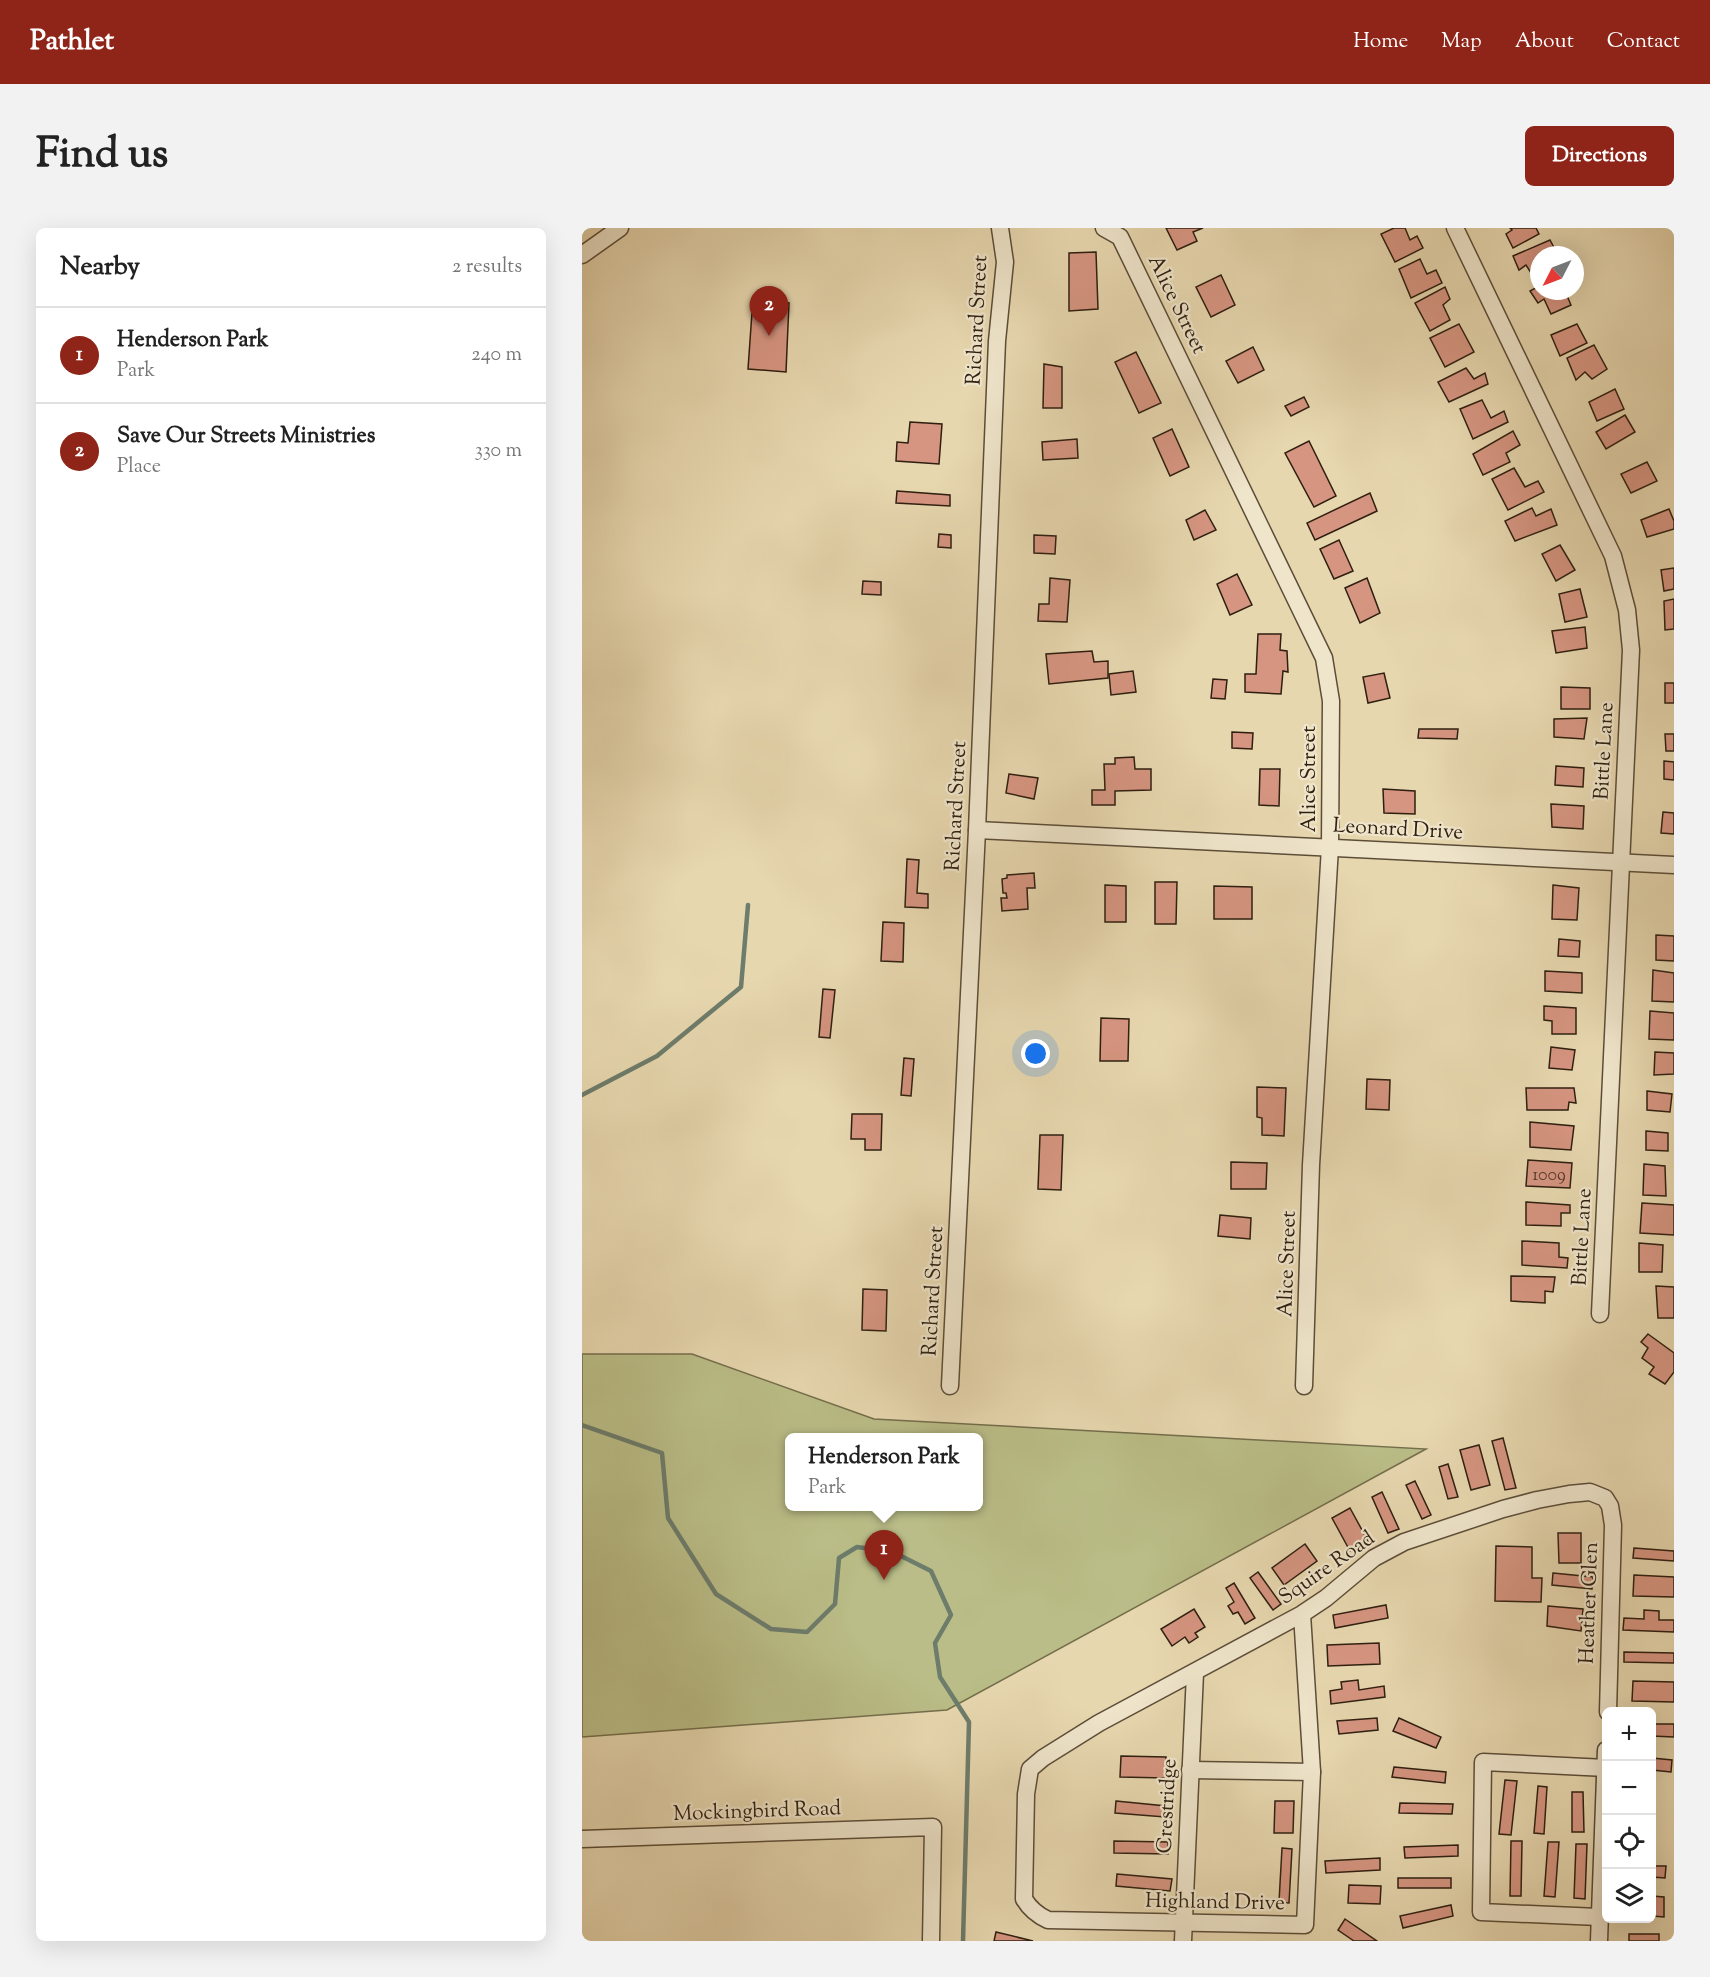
<!DOCTYPE html>
<meta charset="utf-8">
<style>
body{margin:0;font-family:"Sorts Mill Goudy",serif;background:#f2f2f2;color:#222}
.controls{position:absolute;right:18px;bottom:18px;display:grid;overflow:hidden;border-radius:9px;box-shadow:0 6px 24px #0002}
.controls button{width:54px;height:54px;display:grid;place-items:center;padding:0;border:0;border-bottom:2px solid #e0e0e0;background:#fff;color:#222;font:30px sans-serif}
.compass{position:absolute;left:948px;top:18px;width:54px;height:54px;border-radius:50%;background:#fff;box-shadow:0 6px 24px #0002;rotate:228deg}
.you{position:absolute;left:454px;top:826px;width:21px;height:21px;margin:-15px;border:4px solid #fff;border-radius:50%;background:#1a73e8;box-shadow:0 0 0 9px #1a73e833}
.badge{display:grid;place-items:center;width:39px;height:39px;border-radius:50%;background:#8f2418;color:#fff;font-size:20px;font-weight:700}
.pin{position:absolute;translate:-50% -50px;filter:drop-shadow(0 2px 3px #0008)}
.pin::after{content:'';position:absolute;top:32px;width:21px;height:18px;background:inherit;clip-path:polygon(0 0,100% 0,50% 100%)}
.popup{position:absolute;left:203px;top:1205px;width:198px;height:78px;box-sizing:border-box;display:grid;place-content:center;border-radius:9px;background:#fff;filter:drop-shadow(0 2px 4px #0005);font-size:20px;white-space:nowrap;color:#767676}
.popup b{font-size:22px;color:#222}
.popup::after{content:'';position:absolute;left:50%;top:100%;margin-left:-12px;border:12px solid transparent;border-top-color:#fff}
.list{margin:0;padding:0;list-style:none}
h2{display:flex;justify-content:space-between;align-items:center;height:78px;margin:0;padding:0 24px;font-size:26px}
h2 small{font-size:20px;font-weight:400;color:#767676}
.list li{display:grid;grid-template-columns:39px 1fr auto;gap:18px;align-items:center;box-sizing:border-box;height:96px;padding:0 24px;border-top:2px solid #e0e0e0}
.list b{display:block;font-size:22px;white-space:nowrap}
.list p{margin:0;font-size:20px;white-space:nowrap;color:#767676}
.list em{font-size:20px;font-style:normal;color:#767676}
.icon{flex:none;width:33px;height:33px;fill:none;stroke:currentColor;stroke-width:2;stroke-linecap:round;stroke-linejoin:round}
.map{position:relative;flex:none;width:1092px;height:1713px;overflow:hidden;border-radius:9px}
header{display:flex;align-items:center;gap:36px;box-sizing:border-box;height:84px;padding:0 30px;background:#8f2418;color:#fff}
header strong{font-size:28px}
nav{display:flex;gap:33px;margin-inline-start:auto;font-size:21px}
.intro{display:flex;align-items:center;justify-content:space-between;box-sizing:border-box;height:144px;padding:0 36px}
h1{margin:0;font-size:42px}
.button{padding:15px 27px;border-radius:9px;background:#8f2418;color:#fff;font-size:21px;font-weight:700}
main{display:flex;gap:36px;padding:0 36px}
aside{flex:1;background:#fff;border-radius:9px;box-shadow:0 6px 24px #0002}
.map>svg:first-child{display:block}
.green{fill:#babd87;stroke:#746e4c;stroke-width:1.5;fill-rule:evenodd}
.lines{fill:none;stroke-linecap:round;stroke-linejoin:round}
.stream{stroke:#6d7c6b;stroke-width:4.5}
.building{fill:#d69581;stroke:#2e1f10;stroke-width:1.5}
.minor-casing{stroke:#5c4d38;stroke-width:19}
.minor{stroke:#efe5cb;stroke-width:16}
.labels{text-anchor:middle;stroke-width:4.5;stroke-linejoin:round;paint-order:stroke}
.number-label{font-size:18px;fill:#583c2c}
.street-label{font-size:21px;fill:#2e1f10;stroke:#efe5cb}
</style>
<header>
<strong>Pathlet</strong>
<nav><a>Home</a><a>Map</a><a>About</a><a>Contact</a></nav>
</header>
<div class="intro"><h1>Find us</h1><a class="button">Directions</a></div>
<main>
<aside>
<h2>Nearby<small>2 results</small></h2>
<ul class="list">
<li><span class="badge">1</span><div><b>Henderson Park</b><p>Park</p></div><em>240 m</em></li>
<li><span class="badge">2</span><div><b>Save Our Streets Ministries</b><p>Place</p></div><em>330 m</em></li>
</ul>
</aside>
<div class="map">
<svg width="1092" height="1713" viewBox="0 0 1092 1713">
<rect width="100%" height="100%" fill="#e7d7af"/>
<filter id="stains"><feTurbulence type="fractalNoise" baseFrequency=".00333" numOctaves="4"/><feColorMatrix values="0 0 0 0 .2 0 0 0 0 .09 0 0 0 0 .02 0 0 0 .5 -.17"/></filter>
<radialGradient id="worn" r=".72"><stop offset=".6" stop-color="#630" stop-opacity="0"/><stop offset="1" stop-color="#630" stop-opacity=".3"/></radialGradient>
<path class="green" d="M0,1126H110L292,1191L844,1221L365,1482L0,1509ZM208,1210H397V1278H208Z"/>
<g class="lines">
<g class="stream">
<path d="M0,867L75,828L159,759L166,677"/>
<path d="M0,1197L80,1225L86,1290L134,1366L189,1401L225,1404L253,1376L257,1330L275,1319L311,1324L349,1343L369,1387L353,1415L358,1449L387,1494L381,1713"/>
</g>
</g>
<g class="building">
<path d="M584,0H621L611,4L615,13L595,22Z"/>
<path d="M812,0H823L828,12L835,8L841,20L813,34L799,6Z"/>
<path d="M928,0H954L957,6L931,20L924,6L930,2Z"/>
<path d="M968,12L976,27H957V49L953,51L944,37L937,42L931,28Z"/>
<path d="M514,24L516,81L487,83V25Z"/>
<path d="M838,31L845,46L854,42L860,55L829,70L817,41Z"/>
<path d="M639,47L653,77L629,89L614,59Z"/>
<path d="M957,58V63H983L989,77L969,86L962,71L956,75L948,63Z"/>
<path d="M863,59L868,71L861,77L868,92L848,103L833,75Z"/>
<path d="M171,70L207,75L204,144L166,141Z"/>
<path d="M877,96L892,124L863,139L848,110Z"/>
<path d="M995,96L1005,115L978,128L969,107Z"/>
<path d="M1012,117L1025,141L1010,151L1003,144L994,152L985,130Z"/>
<path d="M671,119L682,142L656,155L644,133Z"/>
<path d="M554,124L579,175L557,185L533,134Z"/>
<path d="M462,136L480,139V180H461Z"/>
<path d="M884,140L892,151L903,145L906,156L867,174L856,154Z"/>
<path d="M1033,161L1042,181L1015,193L1007,174Z"/>
<path d="M722,169L727,179L709,188L703,178Z"/>
<path d="M900,172L909,190L922,183L926,194L891,211L878,181Z"/>
<path d="M1043,187L1053,204L1024,221L1014,204Z"/>
<path d="M328,194L360,196L357,236L314,233L315,214L326,215Z"/>
<path d="M590,201L607,239L588,248L571,210Z"/>
<path d="M931,203L938,217L924,225L928,234L901,247L891,226Z"/>
<path d="M495,211L496,230L461,232L460,214Z"/>
<path d="M727,213L754,268L732,279L703,225Z"/>
<path d="M1065,234L1075,253L1049,265L1039,246Z"/>
<path d="M932,240L943,259L956,253L962,264L926,282L910,251Z"/>
<path d="M315,263L368,267V278L314,275Z"/>
<path d="M788,265L795,283L733,312L725,295Z"/>
<path d="M950,280L954,288L969,281L975,297L933,313L923,293Z"/>
<path d="M1087,281L1092,293V301L1065,309L1059,292Z"/>
<path d="M623,282L634,302L612,312L604,292Z"/>
<path d="M357,306L369,307V320L356,319Z"/>
<path d="M452,307L474,308L473,326L452,325Z"/>
<path d="M757,312L771,343L752,351L738,321Z"/>
<path d="M978,317L993,342L974,353L960,326Z"/>
<path d="M1092,340V361L1082,363L1079,342Z"/>
<path d="M655,346L670,377L648,387L635,356Z"/>
<path d="M468,350L488,352L485,394L456,393L457,376H467Z"/>
<path d="M785,350L798,385L778,395L763,360Z"/>
<path d="M281,353L299,354V367L280,366Z"/>
<path d="M998,361L1005,389L983,394L977,366Z"/>
<path d="M1092,371V401L1083,402L1082,373Z"/>
<path d="M1003,399L1005,420L974,425L970,403Z"/>
<path d="M676,406H699L698,422L705,423L706,444L701,443L699,466L663,464V446H674Z"/>
<path d="M510,423L512,434L526,433V450L467,456L464,426Z"/>
<path d="M551,443L554,464L529,467L527,446Z"/>
<path d="M802,445L808,470L786,475L781,449Z"/>
<path d="M631,451L645,452L643,471L629,470Z"/>
<rect x="1083" y="455" width="9" height="20"/>
<path d="M979,459L1008,460V481H979Z"/>
<path d="M1005,490L1002,511L972,509V491Z"/>
<path d="M837,501H876L875,511L836,510Z"/>
<path d="M650,504L671,505L670,521L650,520Z"/>
<path d="M1083,506H1092V523H1084Z"/>
<path d="M552,529L553,541H569V562L533,563V577H510V562H523L522,536H533V530Z"/>
<path d="M1082,533L1092,534V552L1082,551Z"/>
<path d="M974,538L1002,540L1001,559L973,557Z"/>
<path d="M678,541H698L697,578L677,577Z"/>
<path d="M427,546L456,550L452,571L424,565Z"/>
<path d="M801,561L833,563V586L802,585Z"/>
<path d="M969,576L1002,578L1001,601L970,599Z"/>
<path d="M1081,584L1092,585V606L1079,605Z"/>
<path d="M325,631L337,632L335,665L346,666V680L323,679Z"/>
<path d="M452,645L453,660H445L446,681L420,683L419,670H425L424,665H421L420,651L425,650V647Z"/>
<path d="M573,654H595L594,696H573Z"/>
<path d="M523,657L544,658V694H523Z"/>
<path d="M971,657L997,660L995,692L970,691Z"/>
<path d="M632,658L670,659V691H632Z"/>
<path d="M301,694L322,695L321,734L299,733Z"/>
<path d="M1074,707L1092,708V733L1074,732Z"/>
<path d="M977,711L998,713L997,729L976,728Z"/>
<path d="M1071,742L1092,745V774L1070,773Z"/>
<path d="M963,743L1000,745V765L963,763Z"/>
<path d="M241,761L253,762L248,810L237,809Z"/>
<path d="M962,778L994,780V806H970V793L962,792Z"/>
<path d="M1068,783L1092,785V812L1067,811Z"/>
<path d="M519,790L547,791L546,833H518Z"/>
<path d="M969,819L993,822L990,842L967,840Z"/>
<path d="M1073,824L1092,825V846L1072,847Z"/>
<path d="M322,830L332,831L329,868L319,867Z"/>
<path d="M785,851L808,852L807,882L784,881Z"/>
<path d="M675,859L704,860L702,908L680,907V890L675,889Z"/>
<path d="M944,860H992L994,875L987,874L986,882H945Z"/>
<path d="M1065,863L1090,866L1088,884L1065,882Z"/>
<path d="M270,886H300L299,922H283V911H269Z"/>
<path d="M948,894L992,898L989,922L948,919Z"/>
<path d="M1064,903L1086,905V923L1064,922Z"/>
<path d="M458,907H481L479,962L456,961Z"/>
<path d="M946,932L990,935L988,960L944,958Z"/>
<path d="M649,934L685,935L684,961H649Z"/>
<path d="M1062,936L1083,938L1084,968L1061,967Z"/>
<path d="M944,974L988,977V985H979V998L944,997Z"/>
<path d="M1060,975L1092,977V1007L1058,1005Z"/>
<path d="M638,987L669,990L668,1011L636,1008Z"/>
<path d="M940,1013L977,1015V1029L986,1030L985,1040L940,1037Z"/>
<path d="M1057,1015L1081,1017L1080,1044H1057Z"/>
<path d="M929,1048L973,1049L971,1064L963,1063V1075L929,1073Z"/>
<path d="M1074,1058L1092,1059V1090H1076Z"/>
<path d="M281,1061L305,1062L304,1103L280,1102Z"/>
<path d="M1066,1106L1092,1125V1144L1083,1156L1067,1146L1072,1139L1060,1130L1066,1120L1059,1114Z"/>
<path d="M921,1210L934,1260L923,1262L910,1213Z"/>
<path d="M897,1217L908,1257L889,1262L878,1222Z"/>
<path d="M866,1236L876,1269L866,1271L857,1239Z"/>
<path d="M833,1253L849,1287L840,1291L824,1257Z"/>
<path d="M800,1264L817,1301L806,1305L790,1269Z"/>
<path d="M768,1280L786,1313L768,1323L750,1290Z"/>
<path d="M976,1305H999V1335H977Z"/>
<path d="M723,1316L735,1333L702,1357L690,1340Z"/>
<path d="M914,1318L950,1319V1350H960L959,1374L913,1373Z"/>
<path d="M1052,1320L1092,1323V1333L1051,1330Z"/>
<path d="M676,1344L699,1376L691,1382L668,1350Z"/>
<path d="M971,1345L1011,1349L1010,1361L970,1357Z"/>
<path d="M1052,1347L1092,1349V1369L1051,1368Z"/>
<path d="M652,1355L673,1390L663,1396L656,1384L651,1386L646,1378L652,1374L644,1360Z"/>
<path d="M804,1377L806,1390L753,1400L751,1387Z"/>
<path d="M966,1378L1001,1381L999,1403L965,1398Z"/>
<path d="M612,1381L623,1399L613,1405L616,1409L607,1415L603,1409L590,1418L579,1401Z"/>
<path d="M1062,1382L1077,1383V1392H1092V1404L1041,1402L1042,1390L1062,1391Z"/>
<path d="M797,1415L798,1436L746,1438L745,1417Z"/>
<path d="M1042,1424L1092,1425V1435L1042,1434Z"/>
<path d="M776,1452L777,1462L802,1458L803,1469L749,1476L748,1463L760,1461L759,1454Z"/>
<path d="M1051,1453L1092,1454V1474L1050,1473Z"/>
<path d="M795,1490L796,1502L757,1506L755,1493Z"/>
<path d="M817,1490L859,1509L854,1520L811,1503Z"/>
<path d="M1070,1496H1092V1509L1070,1508Z"/>
<path d="M539,1528L584,1529V1550L538,1549Z"/>
<path d="M1070,1530L1090,1532L1089,1544L1070,1542Z"/>
<path d="M812,1539L864,1544L863,1555L810,1549Z"/>
<path d="M923,1552L935,1553L929,1607L917,1606Z"/>
<path d="M956,1558L965,1559L962,1606L952,1605Z"/>
<path d="M990,1564H1001L1002,1604H990Z"/>
<path d="M534,1573L584,1578L583,1589L533,1585Z"/>
<path d="M693,1573H712L711,1605H692Z"/>
<path d="M818,1575L871,1576L870,1586L817,1585Z"/>
<path d="M532,1613L586,1614V1626L532,1625Z"/>
<path d="M929,1613H940L939,1668H928Z"/>
<path d="M966,1614H977L973,1669L962,1668Z"/>
<path d="M994,1616H1005L1003,1671L992,1670Z"/>
<path d="M876,1617V1628L823,1630L822,1619Z"/>
<path d="M700,1620L710,1621L707,1675L697,1674Z"/>
<path d="M798,1630V1642L744,1645L743,1633Z"/>
<path d="M1070,1638H1084L1083,1650L1070,1649Z"/>
<path d="M535,1646L590,1651L588,1663L534,1658Z"/>
<rect x="816" y="1650" width="53" height="10"/>
<path d="M767,1657L799,1658L798,1676L766,1675Z"/>
<path d="M1070,1668L1082,1669V1689L1070,1688Z"/>
<path d="M869,1677L871,1688L821,1700L818,1688Z"/>
<path d="M763,1691L795,1713H772L756,1702Z"/>
<path d="M414,1704L451,1713H412Z"/>
<rect x="1047" y="1706" width="30" height="7"/>
</g>
<g class="lines">
<defs>
<g id="minor">
<path d="M522,0L538,9L742,430L749,473L748,619L729,937L722,1158"/>
<path d="M873,0L1031,328L1045,382L1049,422L1018,1086"/>
<path d="M0,27L38,0"/>
<path d="M395,602L1092,637"/>
<path d="M368,1158L395,602L415,113L423,34L418,0"/>
<path d="M720,1386L730,1544L723,1697L466,1692C455,1687 448,1681 442,1671L444,1566L448,1541L461,1530L517,1495L720,1386L744,1370L792,1330L822,1314L921,1281L955,1272L987,1266L1008,1264L1023,1270L1028,1278L1031,1297L1026,1484"/>
<path d="M608,1542L730,1544"/>
<path d="M0,1611L351,1599L349,1713"/>
<path d="M1017,1689L899,1684L901,1534L1024,1540"/>
<path d="M601,1713L613,1445"/>
<path d="M1017,1713L1024,1522"/>
</g>
</defs>
<use href="#minor" class="minor-casing"/>
<use href="#minor" class="minor"/>
</g>
<g class="labels">
<g class="number-label">
<text x="967" y="952">1009</text>
</g>
<g class="street-label">
<text transform="translate(596 76) rotate(64)" y="7">Alice Street</text>
<text transform="translate(394 92) rotate(-87)" y="7">Richard Street</text>
<text transform="translate(1021 523) rotate(-87)" y="7">Bittle Lane</text>
<text transform="translate(726 551) rotate(-90)" y="7">Alice Street</text>
<text transform="translate(373 578) rotate(-87)" y="7">Richard Street</text>
<text transform="translate(816 600) rotate(3)" y="7">Leonard Drive</text>
<text transform="translate(999 1009) rotate(-87)" y="7">Bittle Lane</text>
<text transform="translate(704 1036) rotate(-88)" y="7">Alice Street</text>
<text transform="translate(350 1063) rotate(-87)" y="7">Richard Street</text>
<text transform="translate(744 1339) rotate(-35)" y="7">Squire Road</text>
<text transform="translate(1006 1375) rotate(-88)" y="7">Heather Glen</text>
<text transform="translate(584 1578) rotate(-87)" y="7">Crestridge</text>
<text transform="translate(175 1582) rotate(-2)" y="7">Mockingbird Road</text>
<text transform="translate(633 1673) rotate(1)" y="7">Highland Drive</text>
</g>
</g>
<rect width="100%" height="100%" filter="url(#stains)"/>
<rect width="100%" height="100%" fill="url(#worn)"/>
</svg>
<div class="controls">
<button>+</button>
<button>−</button>
<button><svg class="icon" aria-label="locate" viewBox="0 0 24 24"><circle cx="12" cy="12" r="6"/><path d="M12 2v4M12 18v4M2 12h4M18 12h4"/></svg></button>
<button><svg class="icon" aria-label="layers" viewBox="0 0 24 24"><path d="M12 4l9 5-9 5-9-5zM3 14l9 5 9-5"/></svg></button>
</div>
<svg class="compass" viewBox="-18 -18 36 36"><path d="M0-13l5 13h-10z" fill="#e53935"/><path d="M0 13l5-13h-10z" fill="#767676"/></svg>
<div class="you"></div>
<div class="pin badge" style="left:302px;top:1352px">1</div>
<div class="popup"><b>Henderson Park</b>Park</div>
<div class="pin badge" style="left:187px;top:108px">2</div>
</div>
</main>
